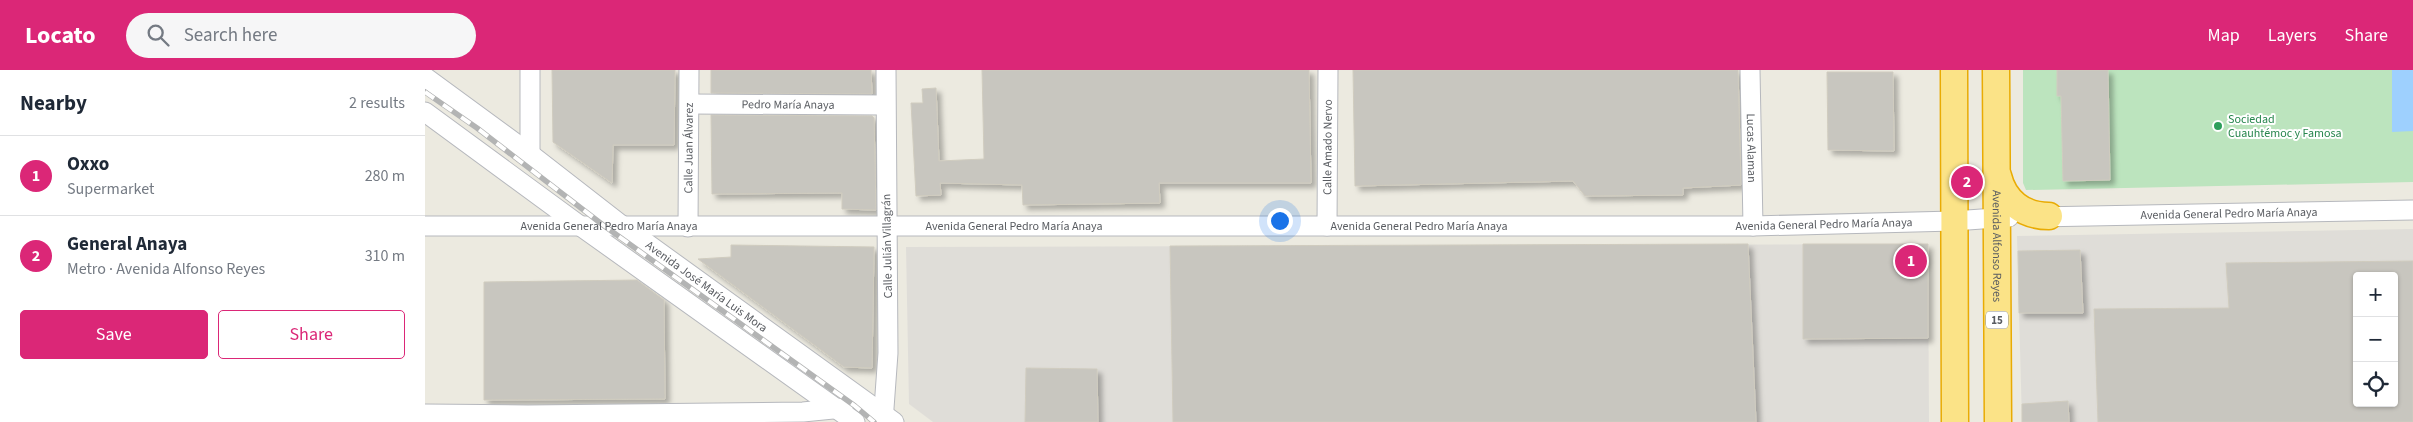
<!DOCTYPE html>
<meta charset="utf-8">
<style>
body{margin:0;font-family:"Source Sans 3",sans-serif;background:#f6f6f7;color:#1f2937}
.controls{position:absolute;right:15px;bottom:15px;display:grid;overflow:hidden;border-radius:5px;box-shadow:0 1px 4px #0004}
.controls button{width:45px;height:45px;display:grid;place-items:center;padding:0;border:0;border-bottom:1px solid #e0e1e3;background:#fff;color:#1f2937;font:25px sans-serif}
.you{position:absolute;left:854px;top:150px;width:18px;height:18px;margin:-12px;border:4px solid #fff;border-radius:50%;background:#1a73e8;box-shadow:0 0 0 8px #1a73e833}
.badge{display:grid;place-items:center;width:32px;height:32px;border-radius:50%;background:#db2777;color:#fff;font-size:16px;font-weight:700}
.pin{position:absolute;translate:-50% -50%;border:2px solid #fff;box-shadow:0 1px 5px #0006}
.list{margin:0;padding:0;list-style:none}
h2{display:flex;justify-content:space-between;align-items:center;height:65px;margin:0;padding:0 20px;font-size:21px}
h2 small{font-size:16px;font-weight:400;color:#747a83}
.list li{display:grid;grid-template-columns:32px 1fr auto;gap:15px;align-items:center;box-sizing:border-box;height:80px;padding:0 20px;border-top:1px solid #e0e1e3}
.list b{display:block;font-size:19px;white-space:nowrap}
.list p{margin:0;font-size:16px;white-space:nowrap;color:#747a83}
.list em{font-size:16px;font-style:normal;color:#747a83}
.actions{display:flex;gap:10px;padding:15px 20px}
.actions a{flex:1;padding:11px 0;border:1px solid #db2777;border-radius:5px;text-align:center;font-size:18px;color:#db2777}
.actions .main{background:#db2777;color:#fff}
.icon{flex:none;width:28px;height:28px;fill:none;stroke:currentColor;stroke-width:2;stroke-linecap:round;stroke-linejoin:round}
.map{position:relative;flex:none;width:1988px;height:352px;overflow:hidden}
header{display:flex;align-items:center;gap:30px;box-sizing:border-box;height:70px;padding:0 25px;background:#db2777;color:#fff}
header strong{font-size:24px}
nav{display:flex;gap:28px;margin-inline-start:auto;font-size:18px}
.search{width:350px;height:45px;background:#f6f6f7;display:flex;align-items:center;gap:12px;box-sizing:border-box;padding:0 18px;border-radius:28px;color:#747a83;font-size:19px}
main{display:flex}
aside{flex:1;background:#fff}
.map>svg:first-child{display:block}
.industrial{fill:#dfddd8;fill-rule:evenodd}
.green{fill:#bce4be}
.water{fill:#9ed0fe}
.building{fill:#c8c6bf;stroke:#d0ccbf;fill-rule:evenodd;filter:url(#shadow)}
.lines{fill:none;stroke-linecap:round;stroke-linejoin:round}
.minor-casing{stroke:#b6b8bd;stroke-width:21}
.highway-casing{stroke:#e9ab03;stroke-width:29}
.minor{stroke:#fff;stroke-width:19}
.highway{stroke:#fbe387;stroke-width:26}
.rail-casing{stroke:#b3b4b4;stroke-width:5.5}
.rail{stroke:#fff;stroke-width:4;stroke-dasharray:11;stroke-linecap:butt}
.leisure-dot{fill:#2e9e5b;stroke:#fff;stroke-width:2}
.labels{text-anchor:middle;stroke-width:4;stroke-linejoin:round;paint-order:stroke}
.shield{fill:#fff;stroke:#8b8d90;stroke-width:1}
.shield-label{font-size:11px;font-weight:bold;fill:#595c61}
.street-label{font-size:12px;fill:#595c61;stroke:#fff}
.leisure-label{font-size:12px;fill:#27864d;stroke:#fff;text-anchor:start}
</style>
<header>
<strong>Locato</strong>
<div class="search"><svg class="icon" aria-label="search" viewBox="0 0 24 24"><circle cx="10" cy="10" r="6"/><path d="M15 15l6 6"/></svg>Search here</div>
<nav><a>Map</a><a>Layers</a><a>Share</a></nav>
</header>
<main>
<aside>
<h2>Nearby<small>2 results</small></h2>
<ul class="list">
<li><span class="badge">1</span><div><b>Oxxo</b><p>Supermarket</p></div><em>280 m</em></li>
<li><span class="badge">2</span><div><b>General Anaya</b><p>Metro · Avenida Alfonso Reyes</p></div><em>310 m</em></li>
</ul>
<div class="actions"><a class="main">Save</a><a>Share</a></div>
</aside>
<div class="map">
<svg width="1988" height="352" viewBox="0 0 1988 352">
<defs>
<filter id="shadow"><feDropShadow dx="4.5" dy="4.5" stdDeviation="2.5" flood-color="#0004"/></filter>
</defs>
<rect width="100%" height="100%" fill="#eceae0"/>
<g class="industrial">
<path d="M1988,159V352H1597L1592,166ZM1932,206H1969V333H1932Z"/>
<path d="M1503,174L1504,352H508L484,334L481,177Z"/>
</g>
<path class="green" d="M1598,0H1988V112L1601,120L1598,113Z"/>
<path class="water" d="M1967,0H1988V61L1967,62Z"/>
<g class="building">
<path d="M127,0H250L249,75H188L187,113L128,72Z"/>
<path d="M286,0H446L447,24L286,23Z"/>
<path d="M557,0H884L886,113H734L735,133L598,135L597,115L515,113L516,125L491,126L486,33H498L497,19L511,18L514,91L559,89Z"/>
<path d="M928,0H1313L1316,115L1258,118V125L1160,126L1148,111L930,116Z"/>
<path d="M1632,0H1683L1685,110L1638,111L1636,26H1632Z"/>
<path d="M1402,2H1468L1469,81L1403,80Z"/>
<path d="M286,45L447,46L449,48L451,140L417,139V123L287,124Z"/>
<path d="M1323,174L1331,352H748L745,176Z"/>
<path d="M1378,174H1503V268L1378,269Z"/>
<path d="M306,175L449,177L447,298L419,297L273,189L306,187Z"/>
<path d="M1655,180L1658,243H1594L1593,181Z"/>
<path d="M1988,191V352H1673L1669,239L1804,238L1801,193ZM1932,206H1969V333H1932Z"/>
<path d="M212,210L239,230L240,329L59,330V212Z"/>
<path d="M601,298L672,299L673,352H600Z"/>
<path d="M1643,331L1644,352H1597V334Z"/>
</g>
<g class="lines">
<defs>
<g id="minor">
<path d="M105,0V84"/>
<path id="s1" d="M1325,0L1328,156"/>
<path id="s2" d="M0,7L105,84L195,154L469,352"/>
<path id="s3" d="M265,34L460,35"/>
<path d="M0,42L154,155L430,352"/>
<path id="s4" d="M1612,147L1988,140"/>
<path id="s5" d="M0,156H1328L1529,151L1584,147"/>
<path id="s6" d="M902,156L903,0"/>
<path id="s7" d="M263,157L264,0"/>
<path d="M0,344L103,345L378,342L418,338"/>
<path d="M458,352L463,283L461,0"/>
</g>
<g id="highway">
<path d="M1529,0L1530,352"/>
<path id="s8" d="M1571,0L1573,352"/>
<path d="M1573,106C1579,131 1598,146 1624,146"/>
</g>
</defs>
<use href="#minor" class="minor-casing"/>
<use href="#highway" class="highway-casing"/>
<use href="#minor" class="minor"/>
<use href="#highway" class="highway"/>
<defs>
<path id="rail" d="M0,22L52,58L178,155L430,336L449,352"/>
</defs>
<use href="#rail" class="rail-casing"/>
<use href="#rail" class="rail"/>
</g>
<circle class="leisure-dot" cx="1793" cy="56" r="5"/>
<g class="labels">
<rect class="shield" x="1561" y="241.5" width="22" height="17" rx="4"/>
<g class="shield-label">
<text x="1572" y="254">15</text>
</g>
<g class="street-label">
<text dy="4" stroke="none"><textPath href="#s3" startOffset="98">Pedro María Anaya</textPath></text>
<text dy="4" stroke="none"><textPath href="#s7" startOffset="79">Calle Juan Álvarez</textPath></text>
<text dy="4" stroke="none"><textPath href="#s6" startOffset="79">Calle Amado Nervo</textPath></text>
<text dy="4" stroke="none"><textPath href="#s1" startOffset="78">Lucas Alaman</textPath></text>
<text dy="4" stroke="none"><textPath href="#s4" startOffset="192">Avenida General Pedro María Anaya</textPath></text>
<text dy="4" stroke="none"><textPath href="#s5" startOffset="1399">Avenida General Pedro María Anaya</textPath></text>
<text dy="4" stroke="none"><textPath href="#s5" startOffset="184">Avenida General Pedro María Anaya</textPath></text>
<text dy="4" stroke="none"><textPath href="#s5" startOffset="589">Avenida General Pedro María Anaya</textPath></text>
<text dy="4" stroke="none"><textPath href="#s5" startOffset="994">Avenida General Pedro María Anaya</textPath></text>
<text transform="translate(462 176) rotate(-91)" y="4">Calle Julián Villagrán</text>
<text dy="4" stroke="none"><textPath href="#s8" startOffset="176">Avenida Alfonso Reyes</textPath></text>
<text dy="4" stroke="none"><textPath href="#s2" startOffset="351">Avenida José María Luis Mora</textPath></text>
</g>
<g class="leisure-label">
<text x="1803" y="53">Sociedad<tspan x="1803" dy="14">Cuauhtémoc y Famosa</tspan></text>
</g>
</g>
</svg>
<div class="controls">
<button>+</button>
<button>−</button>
<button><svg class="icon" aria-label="locate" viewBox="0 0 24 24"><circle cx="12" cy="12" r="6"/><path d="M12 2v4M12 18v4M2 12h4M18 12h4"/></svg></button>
</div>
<div class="you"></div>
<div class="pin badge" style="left:1486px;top:191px">1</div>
<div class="pin badge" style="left:1542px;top:112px">2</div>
</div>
</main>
